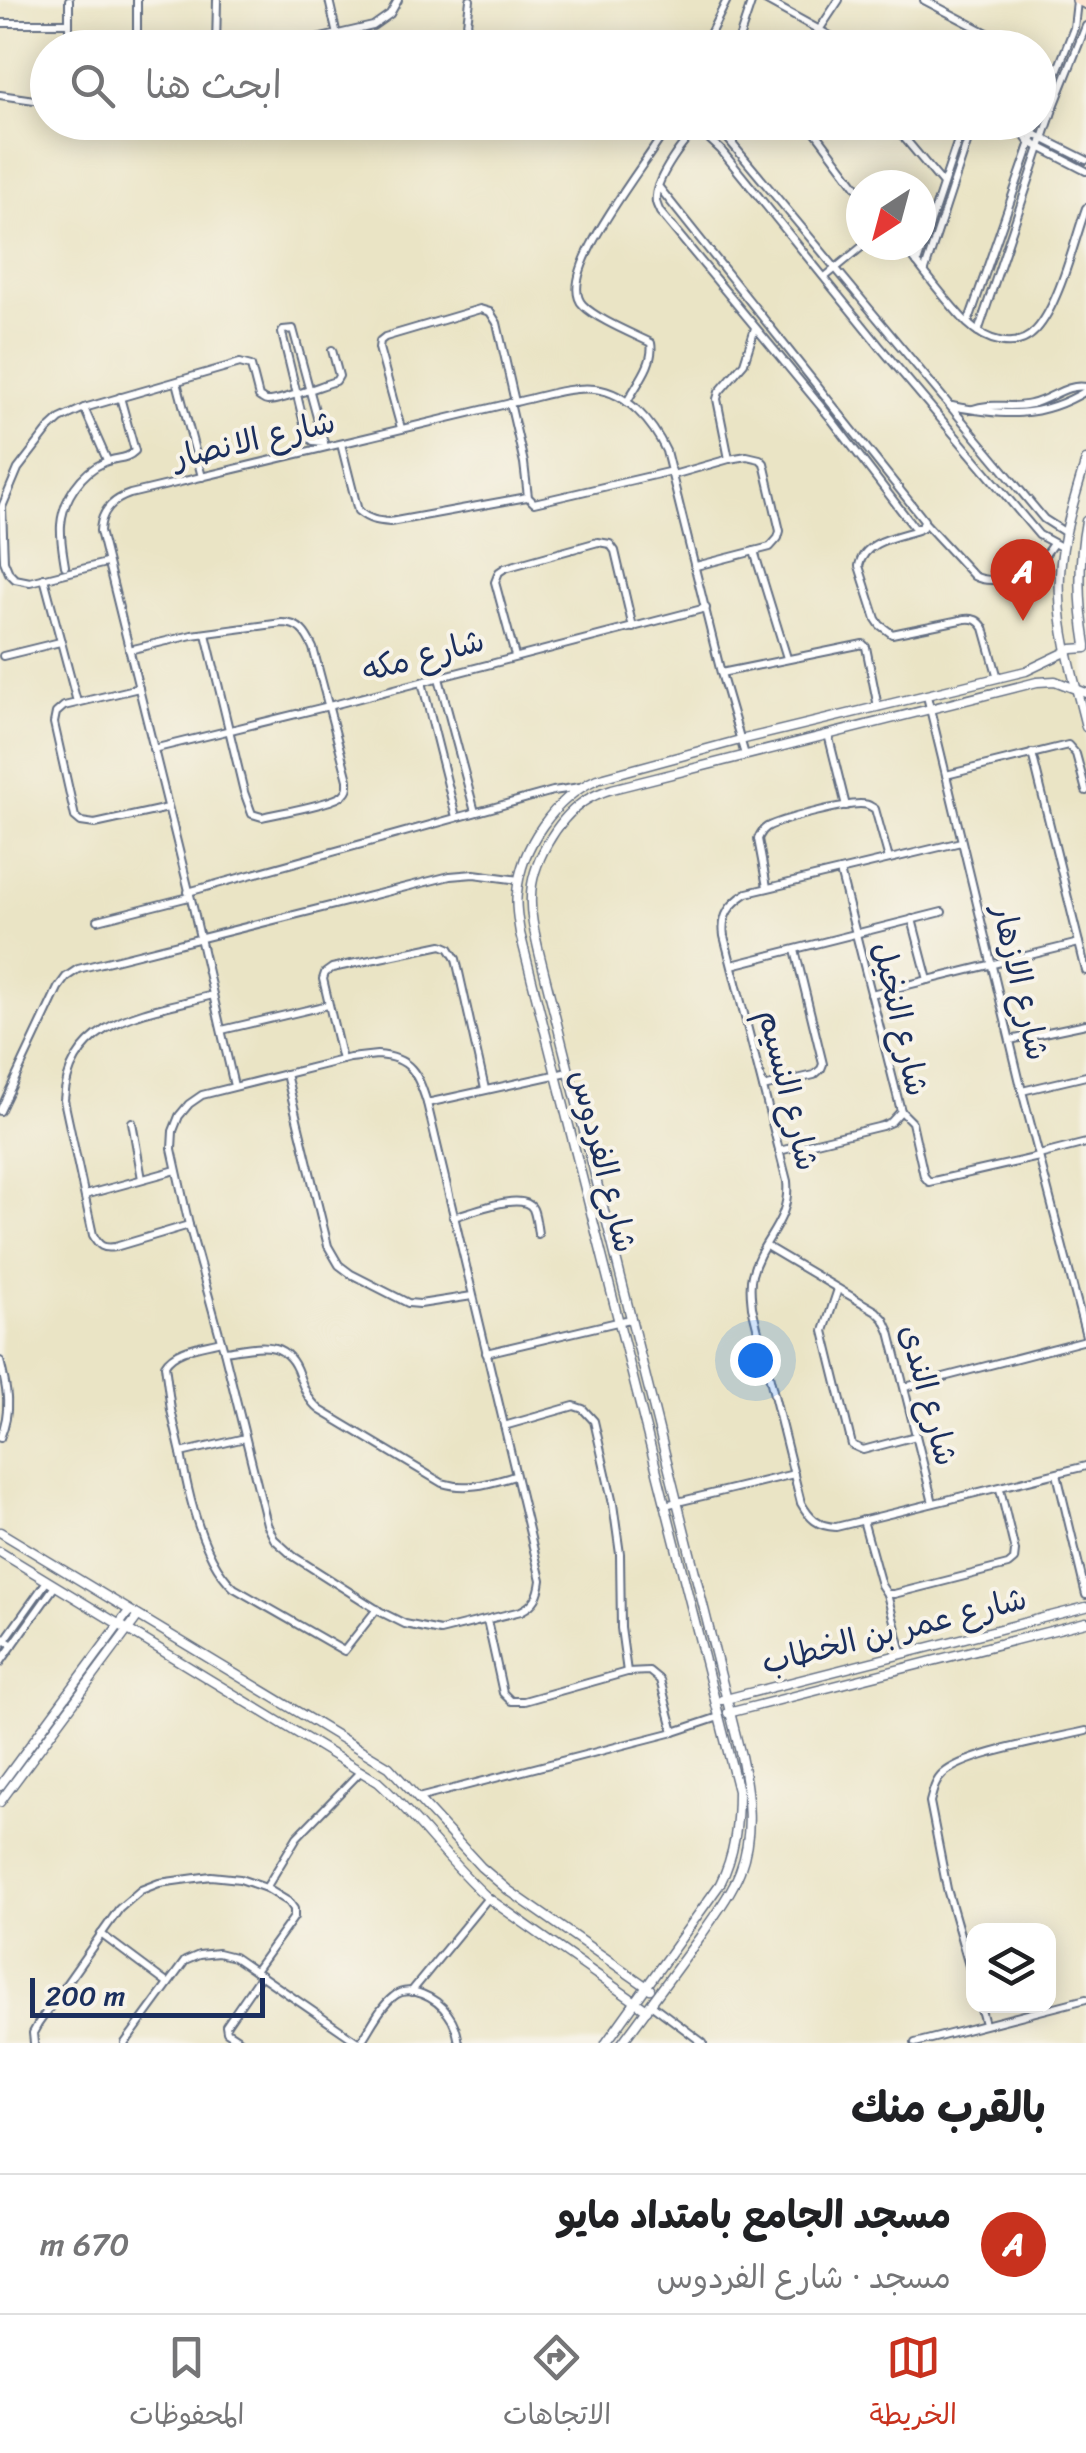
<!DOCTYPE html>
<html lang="ar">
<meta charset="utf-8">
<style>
body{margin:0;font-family:Sriracha,"Playpen Sans Arabic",sans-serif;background:#f6f6f6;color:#202124;direction:rtl}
.controls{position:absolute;right:30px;bottom:30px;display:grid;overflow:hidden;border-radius:20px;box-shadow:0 5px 25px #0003}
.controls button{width:90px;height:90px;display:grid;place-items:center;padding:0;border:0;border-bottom:2px solid #e0e0e0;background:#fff;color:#202124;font:50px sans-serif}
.compass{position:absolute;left:846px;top:170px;width:90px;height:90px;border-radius:50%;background:#fff;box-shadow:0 5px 25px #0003;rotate:216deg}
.scale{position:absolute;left:30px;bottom:25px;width:235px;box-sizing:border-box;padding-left:10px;border:5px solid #1b2f5e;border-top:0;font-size:28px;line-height:35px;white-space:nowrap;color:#1b2f5e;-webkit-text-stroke:8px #f7f3e8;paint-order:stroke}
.you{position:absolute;left:755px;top:1360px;width:35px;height:35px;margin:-25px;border:8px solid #fff;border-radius:50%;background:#1a73e8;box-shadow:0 0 0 15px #1a73e833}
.badge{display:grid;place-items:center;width:65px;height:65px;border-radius:50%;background:#c8321e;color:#fff;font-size:32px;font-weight:700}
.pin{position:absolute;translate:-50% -82px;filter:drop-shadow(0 2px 5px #0008)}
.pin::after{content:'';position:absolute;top:52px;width:35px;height:30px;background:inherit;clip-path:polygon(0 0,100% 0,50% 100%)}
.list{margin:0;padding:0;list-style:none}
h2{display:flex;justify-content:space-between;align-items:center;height:130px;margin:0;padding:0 40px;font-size:42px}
h2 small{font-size:32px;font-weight:400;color:#757577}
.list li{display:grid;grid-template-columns:65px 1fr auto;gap:30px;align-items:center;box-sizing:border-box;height:140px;padding:0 40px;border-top:2px solid #e0e0e0}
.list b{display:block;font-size:38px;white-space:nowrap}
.list p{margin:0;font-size:32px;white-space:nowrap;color:#757577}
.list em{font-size:32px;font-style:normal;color:#757577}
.icon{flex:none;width:55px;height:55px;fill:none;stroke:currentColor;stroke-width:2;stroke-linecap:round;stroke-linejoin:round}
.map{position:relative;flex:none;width:1086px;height:2043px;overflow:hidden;direction:ltr}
.search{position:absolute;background:#fff;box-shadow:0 5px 25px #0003;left:30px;right:30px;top:30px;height:110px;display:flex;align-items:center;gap:25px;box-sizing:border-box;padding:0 35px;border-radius:55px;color:#757577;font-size:38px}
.sheet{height:270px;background:#fff}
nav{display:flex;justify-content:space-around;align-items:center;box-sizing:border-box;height:140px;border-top:2px solid #e0e0e0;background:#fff;font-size:28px;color:#757577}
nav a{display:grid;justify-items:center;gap:5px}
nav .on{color:#c8321e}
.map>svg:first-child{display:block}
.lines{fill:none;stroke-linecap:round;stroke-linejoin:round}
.minor-casing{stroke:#636e82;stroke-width:10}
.tertiary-casing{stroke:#636e82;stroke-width:11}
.secondary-casing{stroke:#636e82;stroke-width:12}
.minor{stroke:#fff;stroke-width:6}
.tertiary{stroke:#fff;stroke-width:8}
.secondary{stroke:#fce5d0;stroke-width:9}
.labels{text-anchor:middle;stroke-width:8;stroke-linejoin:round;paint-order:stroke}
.street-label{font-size:32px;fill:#1b2f5e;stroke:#f7f3e8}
</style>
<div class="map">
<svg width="1086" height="2043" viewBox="0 0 1086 2043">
<rect width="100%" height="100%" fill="#f7f3e8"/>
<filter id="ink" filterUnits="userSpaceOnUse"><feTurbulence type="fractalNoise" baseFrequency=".01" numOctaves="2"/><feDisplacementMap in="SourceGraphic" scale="20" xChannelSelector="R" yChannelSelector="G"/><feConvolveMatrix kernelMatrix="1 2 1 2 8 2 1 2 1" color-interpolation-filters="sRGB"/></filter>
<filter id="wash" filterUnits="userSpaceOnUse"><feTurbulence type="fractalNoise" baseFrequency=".0048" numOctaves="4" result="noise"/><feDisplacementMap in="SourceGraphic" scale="40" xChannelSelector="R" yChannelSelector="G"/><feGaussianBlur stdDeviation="2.25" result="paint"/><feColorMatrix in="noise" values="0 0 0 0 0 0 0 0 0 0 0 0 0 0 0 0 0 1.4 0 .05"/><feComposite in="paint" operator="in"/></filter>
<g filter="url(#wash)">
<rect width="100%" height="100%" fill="#eae4c5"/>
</g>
<g filter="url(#ink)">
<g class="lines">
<defs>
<g id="minor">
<path d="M69,0V48"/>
<path d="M329,0L337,35"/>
<path d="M765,0L852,48"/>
<path d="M924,0L1016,48"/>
<path d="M0,23H69"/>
<path d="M137,48V0"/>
<path d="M216,48L217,0"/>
<path d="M277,48L373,26L390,14L398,0"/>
<path d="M458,48L467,24L470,0"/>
<path d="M703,48L727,0"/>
<path d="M736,48L752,0"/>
<path d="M813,48L819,30L839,0"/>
<path d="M1038,59L1057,69"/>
<path d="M0,95L48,102"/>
<path d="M1038,120L1074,28L1077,1"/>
<path d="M181,122L218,126L275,122"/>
<path d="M691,122L721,150L881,348L1039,535L1063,548"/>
<path d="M714,122L1044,519L1066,533"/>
<path d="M732,122L733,143"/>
<path d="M808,122L861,193"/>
<path d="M891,122L943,184"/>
<path d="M996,122L1024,135L1028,141L1086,171"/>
<path d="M1024,135L1034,134L1086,160"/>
<path d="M658,186L924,520L922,528H915L913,526L828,415L660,212C657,205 655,203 656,196C657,178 684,138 699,129"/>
<path d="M903,245C924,271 944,299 967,323C986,341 1016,352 1036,330C1059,305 1074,242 1086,208"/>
<path d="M917,263L964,122"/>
<path d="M925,270L974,122"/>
<path d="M825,277L864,245"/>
<path d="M968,323L1038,122"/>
<path d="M978,332L1053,109L1086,26"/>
<path d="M177,382L202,477"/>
<path d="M627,402C636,385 655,363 651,343C633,334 596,319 583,305C552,274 654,156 670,122"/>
<path d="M510,403L524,463L528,497L534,503L672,471"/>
<path d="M952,406C1003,416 1040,419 1086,391"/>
<path d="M84,408L107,460"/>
<path d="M973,409C990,402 1012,409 1031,404C1050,400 1067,383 1086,387"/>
<path d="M401,428L379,348L380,341L385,337L480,309L490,312L497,323L515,402"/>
<path d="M324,442L313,441L307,436L282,333L283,330L293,329L325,447"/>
<path d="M341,444L358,511C369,520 377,521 390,522L527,497"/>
<path d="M729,459L717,399L719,392L744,363L755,328"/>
<path d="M673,475L729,459L747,456L760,459L764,463L780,531L778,538L770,547L696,566"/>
<path d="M925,523L974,576C991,585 1022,577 1037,564C1044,558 1048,550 1053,544"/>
<path d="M918,530C896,537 864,541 859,566L876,619L880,625L892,634L965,619C974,618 979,620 984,628L998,678"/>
<path d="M754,551L787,658"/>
<path d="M106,563L30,582L15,579L9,573L4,561L2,507L18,469L48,430L60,419L84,408L240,363L251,366L259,397C262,398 264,401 267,401C279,402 322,385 336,381L339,376L332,350"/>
<path d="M65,566C63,553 60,538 61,525C63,499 81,472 105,462C117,457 126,460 135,451L120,397"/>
<path d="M44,578L77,702"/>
<path d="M129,650L192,635L282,623C300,623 306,633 313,648L348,780C348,787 349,789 343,795C332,804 278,813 262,817L252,814L244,792L206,634"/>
<path d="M3,656L60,642"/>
<path d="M515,656L495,582L499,572L505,568L598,542L610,544L615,551L633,628"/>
<path d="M721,673L863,644L866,647L878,707"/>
<path d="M439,678L475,812"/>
<path d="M422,682L456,817"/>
<path d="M139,688L64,706L56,713L54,723L75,817L81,822L95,824L168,808"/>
<path d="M927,696L1022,1091L1086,1336"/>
<path d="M828,734L846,806"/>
<path d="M153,749L329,706L706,608"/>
<path d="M1032,753L1086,971"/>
<path d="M946,775L1068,745L1076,754L1086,791"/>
<path d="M961,842L747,893C730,904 721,915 724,936L787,1181C791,1223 761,1239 752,1275C749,1286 751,1296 752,1307L801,1503C810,1519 817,1526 836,1527L1086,1466"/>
<path d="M767,887L758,839C761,833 761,831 767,827C782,819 844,804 860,804C868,804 868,805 875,809L889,859"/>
<path d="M188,892L553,791L580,787"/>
<path d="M912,919L928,980"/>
<path d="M98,920L189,897"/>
<path d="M732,965L942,912"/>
<path d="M871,994L1079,943"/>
<path d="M222,1030L328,1005"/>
<path d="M1010,1040L1086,1024"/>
<path d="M377,1055C411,1057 418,1074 427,1103L541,1580C539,1596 535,1604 521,1611L440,1631L405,1624L381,1612L293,1556L274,1539L267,1524L224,1351L189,1225L172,1149L173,1131L179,1116L189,1104L202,1095L350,1058Z"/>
<path d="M342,1060L323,979L325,973L332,968L442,945L449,948L456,959L485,1089"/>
<path d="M286,1074L328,1246L339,1265L351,1274L408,1303L420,1304L472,1296"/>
<path d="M234,1086L193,907L100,531C101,511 112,500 130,494L515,402C540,397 570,386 595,389C628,393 653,423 666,451L721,673L745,755"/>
<path d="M763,1087L814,1075L821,1069L823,1064L795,950"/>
<path d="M1022,1091L1086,1076"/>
<path d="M427,1103L568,1072"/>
<path d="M0,1111L58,988L66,977L78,969L450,876L474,874L519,880"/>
<path d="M901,1111L912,1122L924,1176L929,1182L1039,1157"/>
<path d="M132,1122L142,1179"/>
<path d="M779,1151L882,1126L891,1122L901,1111L840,871"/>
<path d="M1039,1155L1086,1143"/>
<path d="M85,1195L176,1170"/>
<path d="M453,1217C470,1213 523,1190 533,1209C536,1216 537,1227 538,1234"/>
<path d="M189,1225L115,1247C103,1249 99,1246 93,1235L64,1100C69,1018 149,1012 213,995"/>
<path d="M766,1246L876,1311L884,1319L890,1332L933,1503"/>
<path d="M838,1289L824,1331L852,1445L863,1450L916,1436"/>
<path d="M224,1351C257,1347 286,1336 299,1375C304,1389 308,1400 320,1410L442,1483C468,1491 490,1483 515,1476"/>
<path d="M486,1353L630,1319"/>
<path d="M0,1361C7,1389 12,1410 0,1438"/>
<path d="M905,1387L1086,1340"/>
<path d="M504,1426L574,1406L583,1409L594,1421L613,1504L620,1554L621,1628L627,1672"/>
<path d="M245,1438L181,1453C188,1494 203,1560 234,1588L344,1651L377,1609"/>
<path d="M181,1453L171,1410L165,1365C175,1348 203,1346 221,1341"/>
<path d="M1057,1474L1086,1595"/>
<path d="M665,1505L794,1474"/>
<path d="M863,1520L881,1585L887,1594H894L1008,1565L1014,1560L1015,1551L1000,1489"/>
<path d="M887,1594L902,1653"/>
<path d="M487,1620L503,1693L511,1701H524L627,1672L649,1671L660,1680L674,1732"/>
<path d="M0,1637L13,1645"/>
<path d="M0,1647L47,1581"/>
<path d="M0,1663L55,1586"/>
<path d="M418,1798L674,1732L719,1717"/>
<path d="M266,1888L297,1837L361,1771"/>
<path d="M101,1934L168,1984"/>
<path d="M974,1983L947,1889L930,1802C933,1791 935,1781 943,1774C965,1753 1053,1739 1086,1731"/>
<path d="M411,1992L488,1898"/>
<path d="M651,2004L703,2043"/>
<path d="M980,2006L985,2024"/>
<path d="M34,2043L33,2033L38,2024L119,1909L141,1890L159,1883L211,1876L240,1879L266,1888L289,1902L294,1909V1917L255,1971"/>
<path d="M125,2043L185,1961L199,1955L218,1953L234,1957L359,2043"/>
<path d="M244,2043L227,2032L226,2026L261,1975"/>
<path d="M360,2043C370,2029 379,2008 393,1997C409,1983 437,1998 448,2014C455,2023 457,2032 459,2043"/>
<path d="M915,2043L1086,1999"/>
</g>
<g id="tertiary">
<path d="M1086,460C1073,504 1057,550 1060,597C1061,641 1076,684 1086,727"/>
<path d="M1086,521C1078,564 1079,602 1086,645"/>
<path d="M0,1532L389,1767L481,1867L508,1890L650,1989"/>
<path d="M0,1552L378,1782C418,1818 448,1862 488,1898L647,2010"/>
<path d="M722,1700L1086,1607"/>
<path d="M728,1713L1086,1622"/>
<path d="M0,1786L129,1611"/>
<path d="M0,1802L138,1616"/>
<path d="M606,2043L720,1884C735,1854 738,1824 738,1791L520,933C518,920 515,906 517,893C521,846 555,798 597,779L740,740L1026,671L1072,649L1086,648"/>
<path d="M622,2043C648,2008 674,1972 700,1937C714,1916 731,1894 740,1871C754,1834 749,1794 741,1756L539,952C535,934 530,915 531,897C531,864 557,820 583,802C592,796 602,792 612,789L1037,682L1055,681L1086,693"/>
</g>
<path id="secondary" d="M1077,0L1086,4"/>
</defs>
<use href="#minor" class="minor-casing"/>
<use href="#tertiary" class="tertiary-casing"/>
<use href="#secondary" class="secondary-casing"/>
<use href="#minor" class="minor"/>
<use href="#tertiary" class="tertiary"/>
<use href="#secondary" class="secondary"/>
</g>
</g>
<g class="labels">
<g class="street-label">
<text transform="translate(254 439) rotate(-13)" y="11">شارع الانصار</text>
<text transform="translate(423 655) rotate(-15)" y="11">شارع مكه</text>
<text transform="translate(1021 982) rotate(77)" y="11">شارع الازهار</text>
<text transform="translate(901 1019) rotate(77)" y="11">شارع النخيل</text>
<text transform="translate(789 1090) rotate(76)" y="11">شارع النسيم</text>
<text transform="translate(604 1161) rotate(76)" y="11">شارع الفردوس</text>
<text transform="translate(929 1395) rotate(75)" y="11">شارع الندى</text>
<text transform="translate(894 1630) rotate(-14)" y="11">شارع عمر بن الخطاب</text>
</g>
</g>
</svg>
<div class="controls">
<button><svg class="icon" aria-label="layers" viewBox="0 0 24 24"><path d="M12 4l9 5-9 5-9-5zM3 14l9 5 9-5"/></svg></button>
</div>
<svg class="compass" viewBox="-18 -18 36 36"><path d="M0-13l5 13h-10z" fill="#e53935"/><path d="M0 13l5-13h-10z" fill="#757577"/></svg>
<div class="scale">200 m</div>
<div class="you"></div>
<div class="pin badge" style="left:1023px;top:621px">A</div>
<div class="search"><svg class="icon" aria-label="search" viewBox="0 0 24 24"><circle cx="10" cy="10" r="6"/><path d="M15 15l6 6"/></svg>ابحث هنا</div>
</div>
<section class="sheet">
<h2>بالقرب منك<small></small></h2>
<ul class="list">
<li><span class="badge">A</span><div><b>مسجد الجامع بامتداد مايو</b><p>مسجد · شارع الفردوس</p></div><em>670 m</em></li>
</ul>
</section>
<nav>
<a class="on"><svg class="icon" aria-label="map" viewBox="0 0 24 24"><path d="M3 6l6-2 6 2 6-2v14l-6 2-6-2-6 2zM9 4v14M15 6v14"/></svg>الخريطة</a>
<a><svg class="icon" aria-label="directions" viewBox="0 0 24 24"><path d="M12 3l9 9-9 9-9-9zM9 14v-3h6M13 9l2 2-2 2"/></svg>الاتجاهات</a>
<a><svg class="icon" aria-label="saved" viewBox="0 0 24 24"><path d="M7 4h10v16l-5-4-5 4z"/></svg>المحفوظات</a>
</nav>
